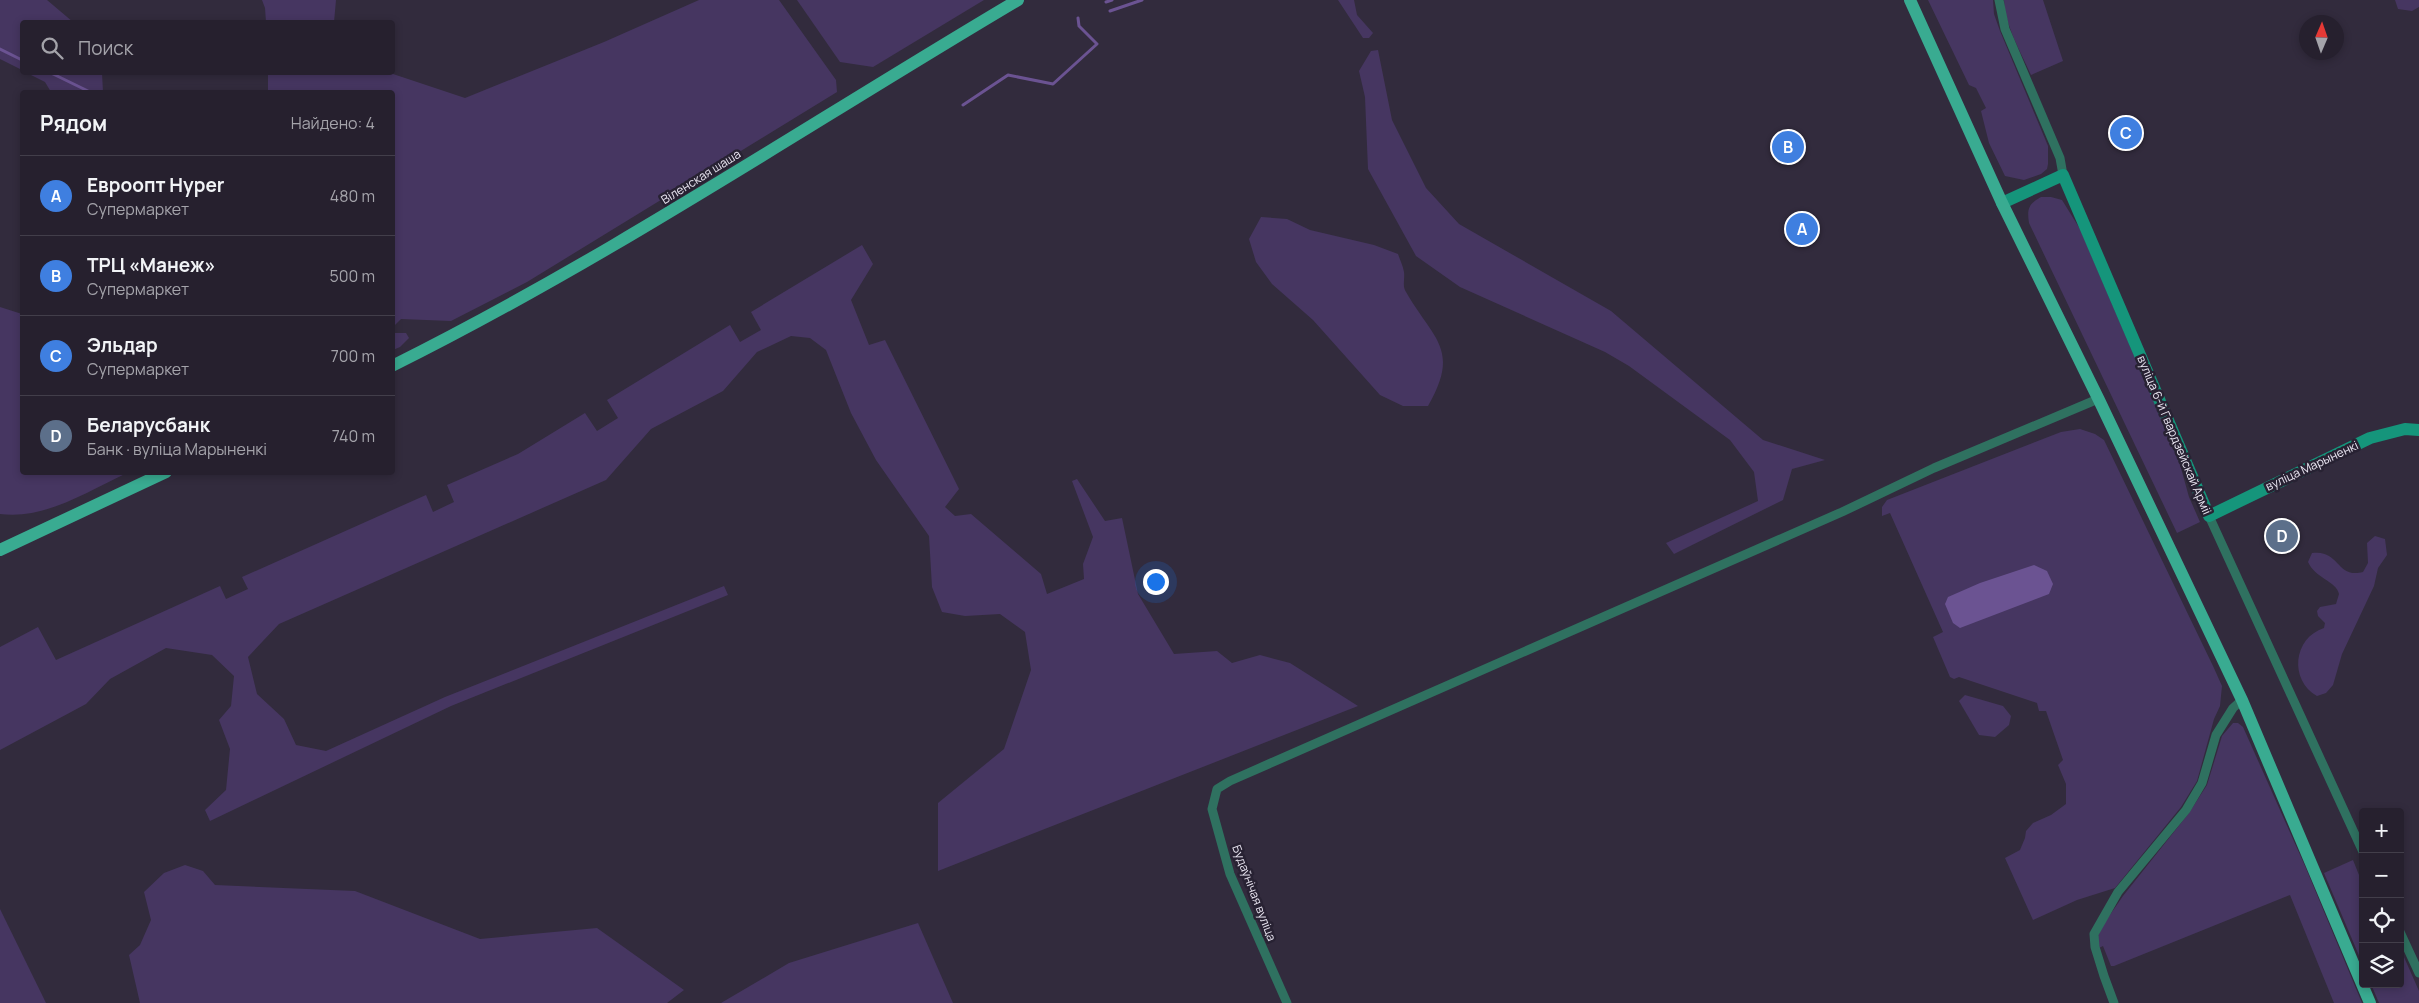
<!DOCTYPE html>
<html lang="ru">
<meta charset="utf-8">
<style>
body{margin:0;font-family:Manrope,sans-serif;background:#322d3a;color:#f1f3f6}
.controls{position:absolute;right:15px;bottom:15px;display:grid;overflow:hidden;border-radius:5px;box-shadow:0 2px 8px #0003}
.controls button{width:45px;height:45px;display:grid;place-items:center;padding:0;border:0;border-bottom:1px solid #423e4a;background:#26202e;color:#f1f3f6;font:25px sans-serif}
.compass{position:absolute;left:2299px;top:15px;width:45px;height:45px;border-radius:50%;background:#26202e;box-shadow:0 2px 8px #0003;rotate:2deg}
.you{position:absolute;left:1155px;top:581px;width:18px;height:18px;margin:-12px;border:4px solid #fff;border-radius:50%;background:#1a73e8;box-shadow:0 0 0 8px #1a73e833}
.badge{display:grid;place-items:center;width:32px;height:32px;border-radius:50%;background:#1a73e8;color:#fff;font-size:16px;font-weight:700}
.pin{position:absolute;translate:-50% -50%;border:2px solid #fff;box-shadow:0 1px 5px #0006}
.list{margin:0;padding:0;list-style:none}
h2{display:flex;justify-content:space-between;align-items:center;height:65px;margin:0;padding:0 20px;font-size:21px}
h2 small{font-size:16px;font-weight:400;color:#a4a3aa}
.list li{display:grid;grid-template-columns:32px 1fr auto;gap:15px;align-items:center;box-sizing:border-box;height:80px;padding:0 20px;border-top:1px solid #423e4a}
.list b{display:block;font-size:19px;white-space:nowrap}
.list p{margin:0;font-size:16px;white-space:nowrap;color:#a4a3aa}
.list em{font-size:16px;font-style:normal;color:#a4a3aa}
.icon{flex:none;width:28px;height:28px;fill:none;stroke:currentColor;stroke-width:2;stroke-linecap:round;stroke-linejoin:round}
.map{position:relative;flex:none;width:2419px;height:1003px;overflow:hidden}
.search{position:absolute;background:#26202e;box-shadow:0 2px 8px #0003;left:20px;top:20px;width:375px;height:55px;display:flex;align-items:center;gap:12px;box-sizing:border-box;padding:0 18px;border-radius:5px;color:#a4a3aa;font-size:19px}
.panel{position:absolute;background:#26202e;box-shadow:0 2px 8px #0003;left:20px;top:90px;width:375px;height:385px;border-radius:5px}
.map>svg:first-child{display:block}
.green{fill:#463661}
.water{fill:#6b5392}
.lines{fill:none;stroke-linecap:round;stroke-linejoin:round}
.stream{stroke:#6b5392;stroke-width:3}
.street{stroke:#2f7160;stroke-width:9}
.secondary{stroke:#15957b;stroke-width:12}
.primary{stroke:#39ab91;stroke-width:12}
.labels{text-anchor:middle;stroke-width:5;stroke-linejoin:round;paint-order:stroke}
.street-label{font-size:12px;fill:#eae6f2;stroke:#282233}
</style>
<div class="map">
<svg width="2419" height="1003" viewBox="0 0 2419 1003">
<rect width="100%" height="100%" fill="#322b3d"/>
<g class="green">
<path d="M0,0H47L73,22H22V70L0,59Z"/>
<path d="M262,0H336L334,22H266L265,8Z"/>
<path d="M699,0H779L836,80L837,92L527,282L451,321L401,319L393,327L392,92H268V73H390L465,98L604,42Z"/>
<path d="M797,0H984L873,67L840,62Z"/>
<path d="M1338,0H1354L1357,15L1373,33L1369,38H1363Z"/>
<path d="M1928,0H1993L1994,14L2000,31L2048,146V164L2047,169L2041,174L2024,180L2005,176L1989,143L1981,111L1986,108L1976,88L1969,85Z"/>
<path d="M2004,0H2043L2063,61L2031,75C2021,52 2005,26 2004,0Z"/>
<path d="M2395,0H2419V7L2412,11L2398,9Z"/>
<path d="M1378,50L1392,120L1426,188L1459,224L1611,311L1763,440L1825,460L1792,469L1783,500L1674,554L1666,543L1758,501L1754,472L1730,440L1629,366L1605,352L1460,287L1416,256L1368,169L1365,97L1359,71L1371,51Z"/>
<path d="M27,73H102L103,92H51L45,82Z"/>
<path d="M2041,197H2051L2062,200L2080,229L2179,461L2189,497L2200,522L2177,533L2029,223C2027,210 2028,204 2041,197Z"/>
<path d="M1261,217L1287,219L1310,230L1374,245L1398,254C1400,260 1403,266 1404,272C1405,279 1402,286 1406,292C1433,339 1461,349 1428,406H1403L1380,395L1313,320L1272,284L1256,262L1249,239Z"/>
<path d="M862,245L873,264L851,300L869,345L885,340L959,489L945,507L955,516L971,514L1041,574L1047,594L1084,579L1083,564L1093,537L1072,481L1077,479L1105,521L1122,518L1138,594L1174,654L1217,651L1232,663L1260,655L1290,663L1358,706L938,871V803L1004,749L1031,670L1025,632L1000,614L965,616L942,612L932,587L929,536L876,460L851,413L826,350L810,338L791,336L757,352L723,391L651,429L606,480L279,624L248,657L257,694L284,719L296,745L326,751L445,697L724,586L728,595L451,706L210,821L205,810L226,790L230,749L219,720L231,706L234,676L212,655L166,648L110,679L86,704L0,750V647L38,627L56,660L220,586L226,599L248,589L242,577L426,495L433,512L454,502L447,485L518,454L585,413L597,431L618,418L607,400L730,325L740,342L761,330L751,312Z"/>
<path d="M0,307L22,314V472L127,473C88,491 45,520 0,514Z"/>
<path d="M392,333H406L409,338L400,347L393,350Z"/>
<path d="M2080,429L2095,434L2104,440L2213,666L2222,686L2220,706L2214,719L2197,781L2181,807L2115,888L2077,900L2033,920L2005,858L2020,850L2025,838L2026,831L2033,823L2051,815L2066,804V784L2058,765L2063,760L2046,711H2039L2037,703L1959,677L1954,679L1950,677L1933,637L1943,632L1890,513L1882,516V507L1887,500L2061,432Z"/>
<path d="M2375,536L2385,539L2387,555L2378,568L2374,586L2342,654L2333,685L2326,693L2317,696C2289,680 2293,638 2324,628L2325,623L2318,616L2317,611L2320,607L2336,604L2339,594C2336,581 2315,578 2308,562L2312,553C2340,549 2336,579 2363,572L2368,563L2367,543Z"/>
<path d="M1965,695L2003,706L2011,716L2009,725L1995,737L1979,735L1959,701Z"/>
<path d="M2233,723H2238L2243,727L2305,866L2362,1003H2334L2290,895L2114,966H2111L2103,946L2099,948L2098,936L2103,925L2123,896L2189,813L2207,785L2222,736Z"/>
<path d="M2353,860L2363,885V965L2324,873Z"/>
<path d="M185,865L203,871L215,885L355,891L480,939L597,928L684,990L667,1003H140L129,955L140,945L151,920L144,892L164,873Z"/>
<path d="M0,909L46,1003H0Z"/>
<path d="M918,923L953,1003H721L789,963Z"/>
<path d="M2400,948L2419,991V1003H2379L2371,984H2400Z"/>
</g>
<path class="water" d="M2034,565L2047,571L2053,584L2049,594L1960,628L1953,623L1945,604L1948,597L1980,583Z"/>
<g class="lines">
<g class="stream">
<path d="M1106,2L1112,0"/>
<path d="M1110,11L1142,0"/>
<path d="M0,49L22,60"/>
<path d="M49,72L90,92"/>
<path d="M963,105L1008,75L1053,84L1097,44L1079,26L1078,18"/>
</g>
<g class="street">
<path d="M1999,0L2005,29L2060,158L2063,175"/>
<path d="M2209,516L2363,852"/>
<path d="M2400,932L2419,973"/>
<path d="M1287,1003L1230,874L1212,809L1217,789L1230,781L1842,512L1934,468L2098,399"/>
<path d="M2114,1003L2104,976L2095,947L2094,934L2118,892L2186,810L2202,783L2216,735L2233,708L2242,700"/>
</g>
<path class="secondary" d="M2002,203L2063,175L2209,516L2370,438L2405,429L2419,430"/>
<g class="primary">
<path d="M1910,0L2002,203L2099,400L2242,700L2370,1003"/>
<path d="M392,366C609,258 810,123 1018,0"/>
<path d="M0,550L166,472"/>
</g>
</g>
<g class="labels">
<g class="street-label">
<text transform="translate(701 177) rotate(-32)" y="4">Віленская шаша</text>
<text transform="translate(2174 435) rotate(67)" y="4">вуліца 6-й Гвардзейскай Арміі</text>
<text transform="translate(2312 466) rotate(-25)" y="4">вуліца Марыненкі</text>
<text transform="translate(1254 893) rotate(69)" y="4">Будаўнічая вуліца</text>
</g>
</g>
</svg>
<div class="controls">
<button>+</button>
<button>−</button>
<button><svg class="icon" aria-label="locate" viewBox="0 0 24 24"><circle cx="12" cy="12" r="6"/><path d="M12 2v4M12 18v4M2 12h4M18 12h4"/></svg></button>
<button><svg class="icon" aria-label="layers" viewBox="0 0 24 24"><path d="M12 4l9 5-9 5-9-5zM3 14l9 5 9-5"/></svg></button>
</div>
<svg class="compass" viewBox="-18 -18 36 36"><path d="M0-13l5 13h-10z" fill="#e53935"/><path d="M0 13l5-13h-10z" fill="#a4a3aa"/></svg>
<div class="you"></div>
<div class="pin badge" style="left:1802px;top:229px;background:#3f7fe0">A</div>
<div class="pin badge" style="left:1788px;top:147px;background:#3f7fe0">B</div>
<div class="pin badge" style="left:2126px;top:133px;background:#3f7fe0">C</div>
<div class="pin badge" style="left:2282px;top:536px;background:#5c6f8a">D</div>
<div class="search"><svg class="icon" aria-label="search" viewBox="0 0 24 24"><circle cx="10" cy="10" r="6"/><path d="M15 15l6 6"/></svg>Поиск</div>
<section class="panel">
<h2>Рядом<small>Найдено: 4</small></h2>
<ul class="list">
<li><span class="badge" style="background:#3f7fe0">A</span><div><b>Евроопт Hyper</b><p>Супермаркет</p></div><em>480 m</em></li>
<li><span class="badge" style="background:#3f7fe0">B</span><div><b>ТРЦ «Манеж»</b><p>Супермаркет</p></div><em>500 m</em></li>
<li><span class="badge" style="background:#3f7fe0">C</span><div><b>Эльдар</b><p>Супермаркет</p></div><em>700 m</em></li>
<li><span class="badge" style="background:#5c6f8a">D</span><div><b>Беларусбанк</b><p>Банк · вуліца Марыненкі</p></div><em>740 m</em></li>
</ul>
</section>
</div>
